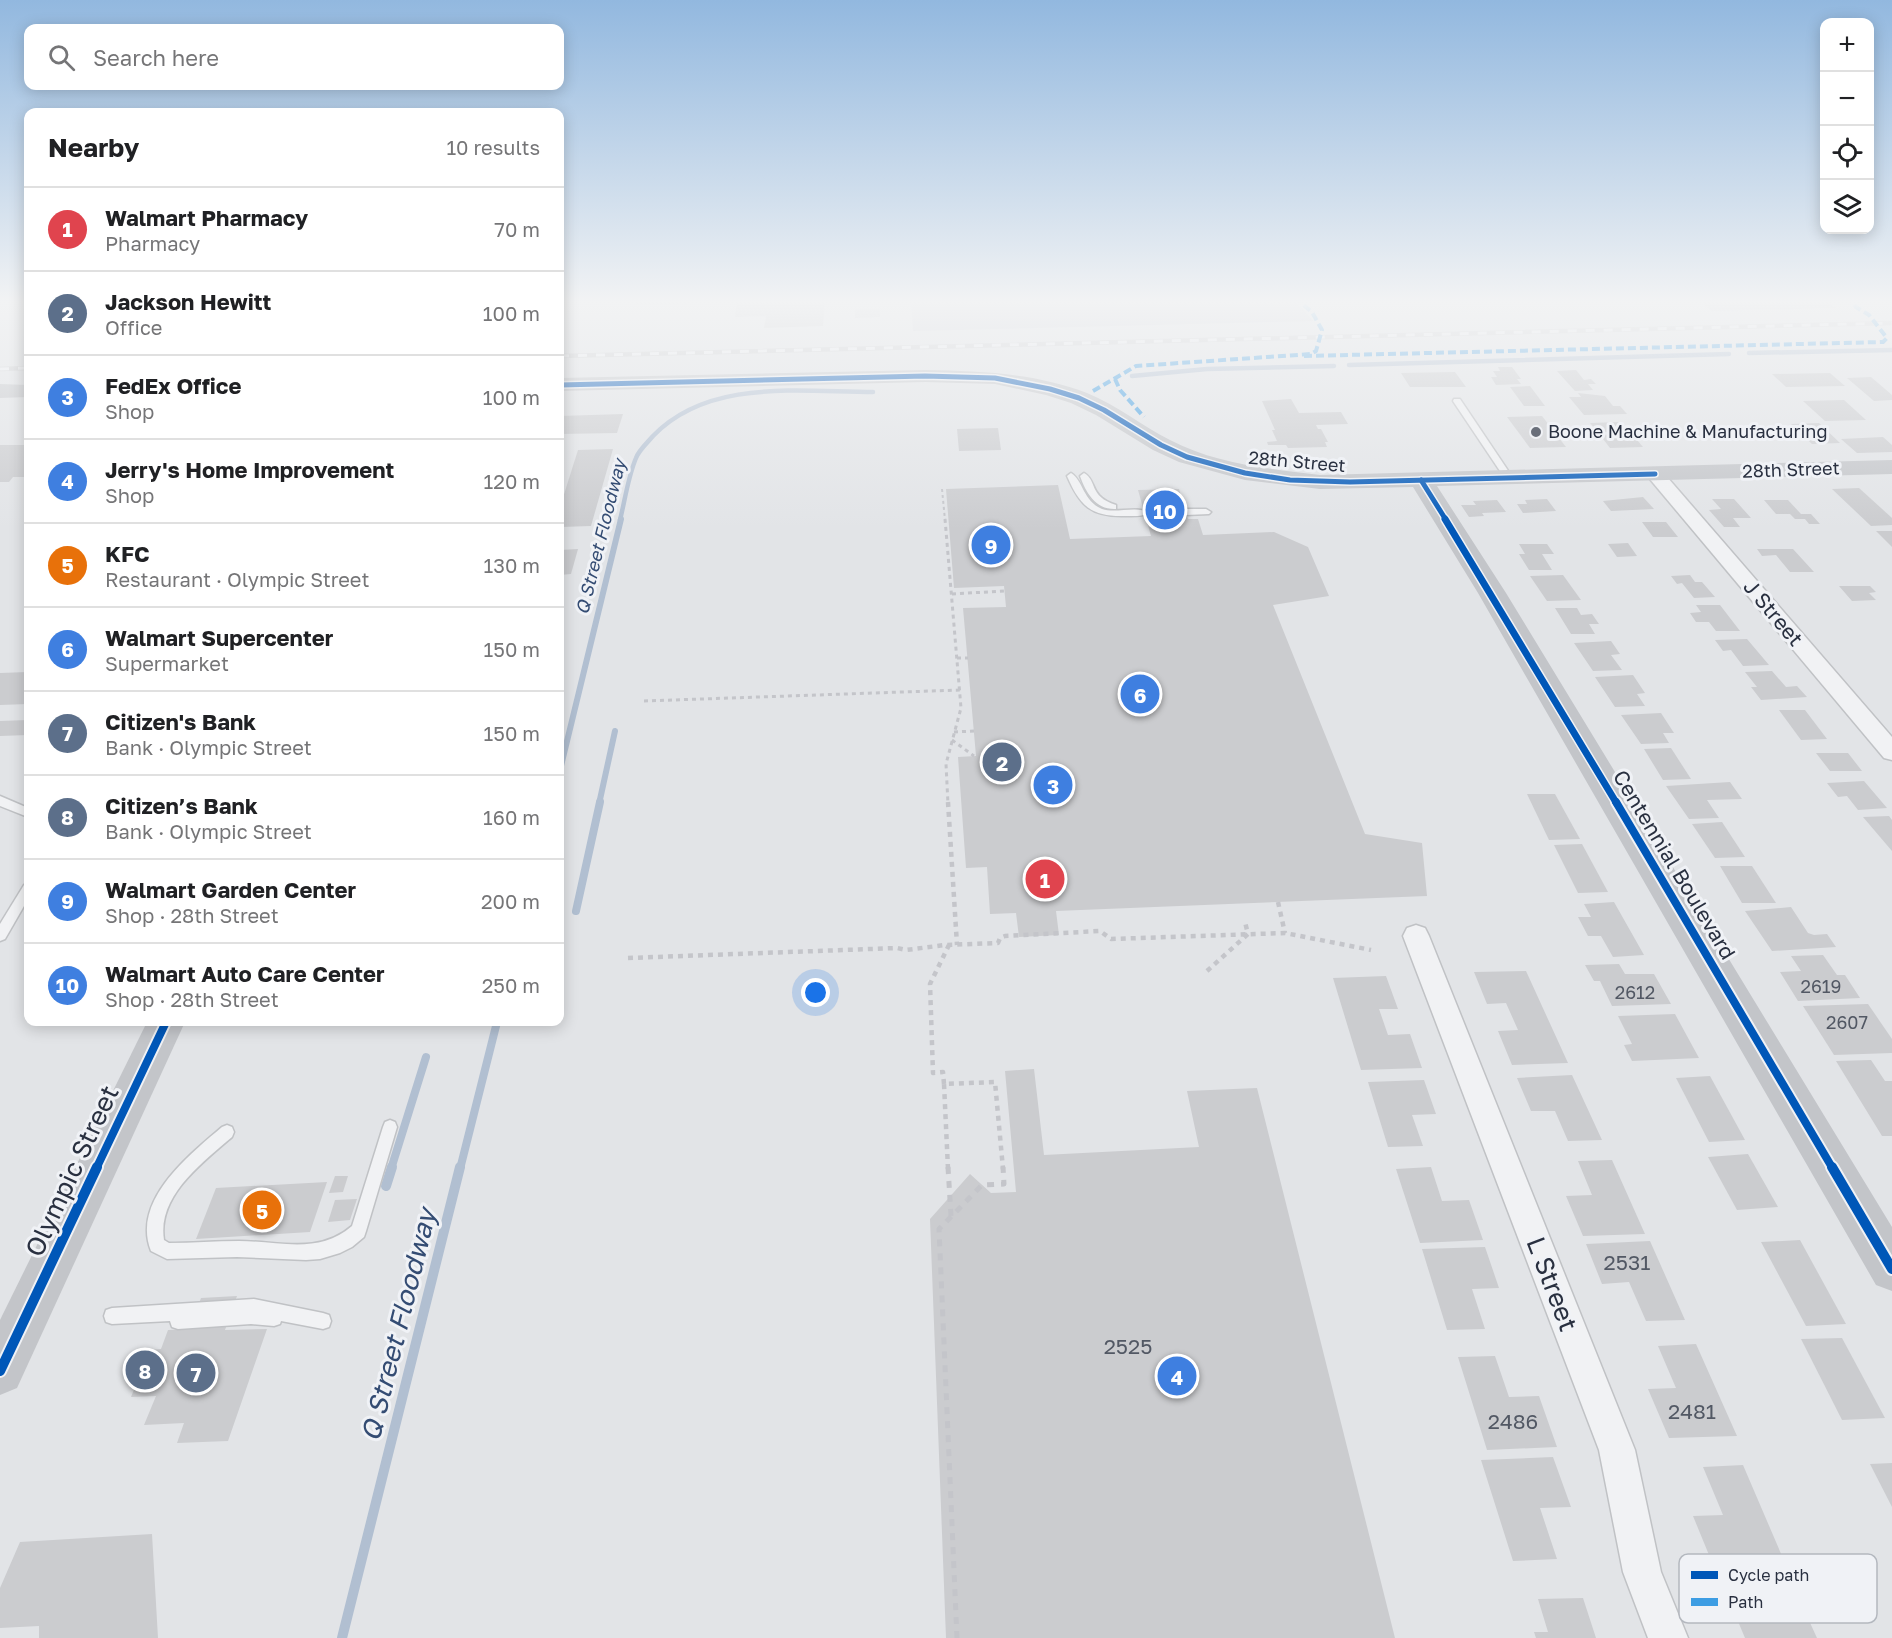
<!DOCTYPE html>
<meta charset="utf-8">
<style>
body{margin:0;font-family:"Golos Text",sans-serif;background:#f2f2f2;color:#202124}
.controls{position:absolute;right:18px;top:18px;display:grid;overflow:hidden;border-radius:12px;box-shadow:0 3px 15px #0003}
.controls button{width:54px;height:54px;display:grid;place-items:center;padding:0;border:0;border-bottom:2px solid #e0e0e0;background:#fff;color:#202124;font:30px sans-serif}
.you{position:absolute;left:816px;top:993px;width:21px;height:21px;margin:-15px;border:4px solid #fff;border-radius:50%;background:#1a73e8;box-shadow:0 0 0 9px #1a73e833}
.badge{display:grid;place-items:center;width:39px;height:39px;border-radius:50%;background:#6a6f7a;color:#fff;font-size:20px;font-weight:700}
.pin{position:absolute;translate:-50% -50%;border:3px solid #fff;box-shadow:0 2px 6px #0006}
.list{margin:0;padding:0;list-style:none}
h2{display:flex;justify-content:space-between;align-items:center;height:78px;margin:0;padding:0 24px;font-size:26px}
h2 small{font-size:20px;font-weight:400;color:#757577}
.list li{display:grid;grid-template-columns:39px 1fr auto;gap:18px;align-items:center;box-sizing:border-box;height:84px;padding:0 24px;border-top:2px solid #e0e0e0}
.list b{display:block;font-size:22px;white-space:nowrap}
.list p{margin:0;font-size:20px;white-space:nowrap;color:#757577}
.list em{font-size:20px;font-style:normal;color:#757577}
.icon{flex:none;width:33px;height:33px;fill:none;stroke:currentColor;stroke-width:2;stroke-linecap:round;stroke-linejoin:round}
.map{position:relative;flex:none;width:1892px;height:1638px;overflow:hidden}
.search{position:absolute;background:#fff;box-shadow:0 3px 15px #0003;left:24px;top:24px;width:540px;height:66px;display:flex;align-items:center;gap:15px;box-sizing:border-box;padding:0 21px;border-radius:12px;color:#757577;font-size:22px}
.panel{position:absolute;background:#fff;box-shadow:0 3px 15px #0003;left:24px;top:108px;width:540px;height:918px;border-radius:12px}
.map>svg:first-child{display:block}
.built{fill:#d1d3da}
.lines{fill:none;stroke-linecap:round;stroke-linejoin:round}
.stream-far3{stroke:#b1bfd1;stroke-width:4.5}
.stream-far2{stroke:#b1bfd1;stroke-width:6}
.stream-far1{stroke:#b1bfd1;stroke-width:8}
.stream{stroke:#b1bfd1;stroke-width:10}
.building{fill:#cbcccf}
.lane-casing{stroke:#c0c2c5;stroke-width:3}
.street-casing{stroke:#c0c2c5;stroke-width:3}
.path-far3{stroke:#c4c5ca;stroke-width:2;stroke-dasharray:3 3;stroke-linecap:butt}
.path-far2{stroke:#c4c5ca;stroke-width:3;stroke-dasharray:4 4;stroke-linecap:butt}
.path-far1{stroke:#c4c5ca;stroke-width:4.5;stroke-dasharray:5 5;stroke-linecap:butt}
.path{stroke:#c4c5ca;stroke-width:5;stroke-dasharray:7 7;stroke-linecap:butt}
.lane{fill:#f1f2f4;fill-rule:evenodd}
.street{fill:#f1f2f4;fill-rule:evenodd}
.secondary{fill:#c3c5c9;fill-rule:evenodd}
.rail-casing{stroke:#cbcccf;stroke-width:4.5}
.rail{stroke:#f0f2f6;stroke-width:3;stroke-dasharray:9;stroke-linecap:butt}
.quiet{stroke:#3d9de3;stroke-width:4;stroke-dasharray:8 4;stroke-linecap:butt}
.cycleway-far3-casing{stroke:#f0f2f6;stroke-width:8}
.cycleway-far2-casing{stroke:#f0f2f6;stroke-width:10}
.cycleway-far1-casing{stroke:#f0f2f6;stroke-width:12}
.cycleway-casing{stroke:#f0f2f6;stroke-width:14}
.cycleway-far3{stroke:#0057b8;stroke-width:5}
.cycleway-far2{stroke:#0057b8;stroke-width:7}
.cycleway-far1{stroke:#0057b8;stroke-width:8}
.cycleway{stroke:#0057b8;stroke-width:10}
.poi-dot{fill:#6a6f7a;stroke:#f0f2f6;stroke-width:2}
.labels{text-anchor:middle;stroke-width:6;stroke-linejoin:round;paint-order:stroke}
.far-poi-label{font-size:18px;fill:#293040;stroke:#f0f2f6;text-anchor:start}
.far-street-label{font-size:18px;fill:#293040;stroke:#f0f2f6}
.far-water-label{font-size:18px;font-style:italic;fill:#344c73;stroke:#f0f2f6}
.number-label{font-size:18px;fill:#525864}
.street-label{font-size:21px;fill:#293040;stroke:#f0f2f6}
.near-number-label{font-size:21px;fill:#525864}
.near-street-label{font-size:26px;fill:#293040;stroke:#f0f2f6}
.near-water-label{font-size:27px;font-style:italic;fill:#344c73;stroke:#f0f2f6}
.key{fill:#f0f2f6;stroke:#b4b8bf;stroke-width:1.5}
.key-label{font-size:16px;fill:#293040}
</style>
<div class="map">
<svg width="1892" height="1638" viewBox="0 0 1892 1638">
<rect width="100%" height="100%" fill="#e2e4e7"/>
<path class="built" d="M911,300H1298L1297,303L1313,321L913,331Z"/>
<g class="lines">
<g class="stream-far3">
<path d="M1749,353L1892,350"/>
<path d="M1349,365L1729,354"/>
<path d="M1132,376L1207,369L1334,366"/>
<path d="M620,520C625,500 628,477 636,458C639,450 648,442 653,436C709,378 800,392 873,392"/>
</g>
<g class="stream-far2">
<path d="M560,770L621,519"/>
<path d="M599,804L615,731"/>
</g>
<g class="stream-far1">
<path d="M576,911L600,802"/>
<path d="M391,1169L426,1057"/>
<path d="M460,1169L497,1022"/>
</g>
<g class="stream">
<path d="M386,1186L392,1167"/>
<path d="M342,1638L460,1167"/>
</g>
</g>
<g class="building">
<path d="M635,300H711L710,303L634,305Z"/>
<path d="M737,300H825L823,326L764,328L766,316L735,317Z"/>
<path d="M1698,300H1825L1836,308L1711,311Z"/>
<path d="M880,309V317L855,318V310Z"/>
<path d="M1498,367H1512L1521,379H1517L1521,384L1496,385L1491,377H1497L1493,371H1500Z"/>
<path d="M1576,370L1584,380L1591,379L1596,384H1588L1593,390L1575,391L1557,371Z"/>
<path d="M1455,372L1466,387H1410L1401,373Z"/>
<path d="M1830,373L1845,386L1786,387L1772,374Z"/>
<path d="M1871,377L1892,395V400L1874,401L1847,378Z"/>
<path d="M1530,386L1545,406H1524L1510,387Z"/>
<path d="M1578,393L1605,396L1613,406H1620L1627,414L1584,415L1569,397H1581Z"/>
<path d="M1291,399L1299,413L1341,412L1348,424L1316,425L1318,429H1321L1328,442H1325L1327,447L1288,448L1286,445H1268L1267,442L1277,441L1272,430H1275L1262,401Z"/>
<path d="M1844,400L1866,420L1825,421L1803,401Z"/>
<path d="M623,414L617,433L560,434V416Z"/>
<path d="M1542,416L1566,447L1530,448L1507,417Z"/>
<path d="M1619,422L1627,432H1598L1590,423Z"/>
<path d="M1819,423L1840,443L1812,444L1791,424Z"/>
<path d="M998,428L1001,450L959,451L957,429Z"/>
<path d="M1632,434L1643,447L1610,448L1600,435Z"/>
<path d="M1883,437L1892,445V452L1857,453L1841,439Z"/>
<path d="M0,445H28V477H13L9,482H0Z"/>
<path d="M613,449L591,526L560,527V507L578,450Z"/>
<path d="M1058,485L1070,539L1151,536L1138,490L1179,489L1188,519H1198L1203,535L1274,532L1308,547L1329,596L1273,605L1365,834L1422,843L1427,896L1056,911L1059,935L1019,937L1016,913L990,914L987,867L966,868L958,757L976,756L963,608L1006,607L1004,586L954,588L946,489Z"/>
<path d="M1859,488L1892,518V525L1871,526L1832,489Z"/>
<path d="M1643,497L1654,509L1611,511L1603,501Z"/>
<path d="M1547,499L1556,511L1523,513L1517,504H1527L1525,500Z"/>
<path d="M1712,499H1734L1751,518H1733L1740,527H1724L1709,510L1721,509Z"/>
<path d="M1497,500L1506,512L1482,513L1484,516L1469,517L1461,505H1476L1473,501Z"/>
<path d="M1764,500H1788L1801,514H1811L1820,524H1809L1805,519H1795L1790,514H1776Z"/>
<path d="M1642,522H1666L1678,537H1653Z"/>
<path d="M1876,531H1892V547Z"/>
<path d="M1628,543L1637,556L1617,557L1608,544Z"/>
<path d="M1519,544H1547L1554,554H1542L1552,570H1529L1519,554H1525Z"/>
<path d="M578,549L571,574L560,575V550Z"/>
<path d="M1757,549H1793L1814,572H1790L1776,555L1762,556Z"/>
<path d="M1563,575L1581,600L1547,601L1530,576Z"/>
<path d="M1690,575L1695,582H1702L1715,597L1694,598L1682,583L1677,584L1671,576Z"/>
<path d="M1839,586H1870L1876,592L1869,593L1876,600L1852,601Z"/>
<path d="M1696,605H1720L1740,631H1716L1709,622H1696L1690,613L1701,612Z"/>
<path d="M1555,608H1577L1581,615L1592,614L1599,624H1589L1595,634H1571Z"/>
<path d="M1747,639L1769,665L1743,666L1731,650L1723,651L1715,640Z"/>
<path d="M1611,641L1620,654L1611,655L1622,670L1593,671L1574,643Z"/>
<path d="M1772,671L1786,687L1797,686L1807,697L1761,700L1751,687H1757L1745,672Z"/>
<path d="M28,672V704L0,705V673Z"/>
<path d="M1633,675L1645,693L1637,694L1645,706L1615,707L1595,677Z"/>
<path d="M1779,710H1805L1827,739L1801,740Z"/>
<path d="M1661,713L1674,733H1663L1669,743L1641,744L1621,715Z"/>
<path d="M28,720V735L0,736V721Z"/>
<path d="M1671,748L1691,779L1663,780L1644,749Z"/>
<path d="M1816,753H1848L1862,771H1830Z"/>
<path d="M1864,781L1887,808L1858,810L1847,796L1838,797L1827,783Z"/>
<path d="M1730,782L1742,799L1707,800L1719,818L1689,819L1666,786Z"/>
<path d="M1527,794H1555L1580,839L1549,840Z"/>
<path d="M1889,816L1892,820V851L1863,817Z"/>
<path d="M1722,822L1745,857L1715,858L1692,824Z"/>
<path d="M1582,844L1608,892L1578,893L1554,845Z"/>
<path d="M1720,866H1752L1776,903H1742Z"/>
<path d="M1614,902L1644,955L1613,957L1601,936H1588L1578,917H1591L1584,904Z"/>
<path d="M1791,907L1808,933L1814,935L1827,934L1836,947L1772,951L1745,911Z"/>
<path d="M1823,955L1837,975H1845L1860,998L1798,1001L1780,972L1801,971L1791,956Z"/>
<path d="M1619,964L1625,974H1654L1671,1004L1612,1006L1600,981H1594L1585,965Z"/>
<path d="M1526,971L1568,1063L1512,1065L1498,1031L1518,1030L1506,1003L1487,1004L1474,972Z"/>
<path d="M1386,976L1398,1009H1379L1388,1035L1410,1034L1422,1068L1361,1070L1333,978Z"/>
<path d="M1868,1004L1892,1039V1053L1834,1055L1803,1006Z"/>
<path d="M1675,1014L1699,1058L1632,1061L1624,1045L1632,1044L1618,1016Z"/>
<path d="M1871,1060L1885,1081H1892V1136H1882L1836,1061Z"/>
<path d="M1034,1069L1044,1155L1199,1147L1187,1091L1257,1088L1395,1638H946L930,1219L970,1174L991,1193L1016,1192L1005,1071Z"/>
<path d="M1572,1075L1602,1140L1568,1141L1555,1111H1531L1517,1078Z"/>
<path d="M1710,1076L1745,1140L1709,1142L1676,1078Z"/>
<path d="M1424,1080L1436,1114L1412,1115L1423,1146L1388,1147L1368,1082Z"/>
<path d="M1748,1154L1778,1207L1737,1210L1708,1157Z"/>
<path d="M1612,1160L1645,1234L1583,1236L1566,1196L1592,1195L1578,1161Z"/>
<path d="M1431,1167L1442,1201L1469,1200L1483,1240L1420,1243L1396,1169Z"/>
<path d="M335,1176H348L343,1192L329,1193Z"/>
<path d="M327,1182L310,1232L196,1239L216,1188Z"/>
<path d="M357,1199L350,1220L328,1222L335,1200Z"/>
<path d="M1800,1240L1846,1324L1806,1326L1761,1242Z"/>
<path d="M1650,1241L1685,1320L1646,1321L1629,1282L1602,1284L1586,1244Z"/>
<path d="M1485,1247L1499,1288L1472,1289L1485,1329L1447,1330L1422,1249Z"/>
<path d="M237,1296L225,1330L267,1329L228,1441L177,1443L184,1423L144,1425L156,1396L131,1397L150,1350L161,1349L168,1330L190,1329L201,1298Z"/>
<path d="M1842,1338L1885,1418L1842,1420L1801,1339Z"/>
<path d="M1696,1344L1737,1436L1669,1438L1648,1389L1676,1388L1658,1346Z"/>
<path d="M1495,1356L1509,1397L1539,1396L1557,1447L1487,1450L1458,1357Z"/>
<path d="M1553,1457L1571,1507L1540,1508L1557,1559L1513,1561L1481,1460Z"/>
<path d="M1892,1463V1507L1870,1464Z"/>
<path d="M1743,1465L1788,1570L1716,1572L1693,1516L1723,1515L1703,1467Z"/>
<path d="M152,1534L158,1638H39V1626L0,1628V1588L20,1542Z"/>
<path d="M1583,1598L1596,1638H1536L1534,1632H1548L1538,1599Z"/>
<path d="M1801,1603L1817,1638H1745L1732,1607Z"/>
</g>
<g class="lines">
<defs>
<g id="lane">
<path d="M1454,399H1460L1513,478L1512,480H1506L1453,401Z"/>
<path d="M1071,473C1083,480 1083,501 1102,509C1116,514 1137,505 1149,513C1142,517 1133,516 1125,516C1091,517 1080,506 1067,476Z"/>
<path d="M1084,473C1098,481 1088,496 1116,505V509C1096,510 1086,493 1080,476Z"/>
<path d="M1206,509L1211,512L1209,514L1186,515L1181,512L1186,509Z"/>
<path d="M0,796L28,808V817L0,806Z"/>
<path d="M28,884V899L5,939L0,941V924L24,885Z"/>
<path d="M390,1120L395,1122L397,1127L366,1231L364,1237L352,1247L340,1253L320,1259L306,1260L237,1257L167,1259L151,1251C131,1201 189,1155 222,1127L227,1125L232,1127L234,1132L232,1137C202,1163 157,1196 164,1240L169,1243C192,1243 216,1241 239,1241C279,1241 319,1255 352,1226L383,1127L385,1122Z"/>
<path d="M254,1299L323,1313L329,1315L331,1321L329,1327L323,1329L281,1321L280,1324L274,1326L251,1324L178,1329L172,1327L170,1321L112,1324L106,1322L104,1316L106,1310L112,1308Z"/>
</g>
<g id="street">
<path d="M1655,469L1661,470L1892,737V760L1884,758L1649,478L1646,474L1649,470Z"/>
<path d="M1416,925L1425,928L1429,936L1635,1450L1661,1572L1688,1638H1648L1623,1572L1599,1450L1403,936L1407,928Z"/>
</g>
</defs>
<use href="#lane" class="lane-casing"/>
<use href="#street" class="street-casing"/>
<path class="path-far3" d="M942,489L945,520"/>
<g class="path-far2">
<path d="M945,519L961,708L946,764L948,804"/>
<path d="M952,594L1004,591"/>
<path d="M957,658H968"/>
<path d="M644,701L960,690"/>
<path d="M954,732L974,731"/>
<path d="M952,740L974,756"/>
</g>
<g class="path-far1">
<path d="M948,802L957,945"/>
<path d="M1278,902L1285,933"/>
<path d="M628,958L897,948L906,950L945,945L998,943L1000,938L1005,936L1100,931L1111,939L1285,933L1371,950"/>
<path d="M1207,971L1248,934L1245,922"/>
<path d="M944,1084L943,1072L933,1073L930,984L949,945"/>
<path d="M948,1169L944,1084L995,1082L1003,1169"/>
</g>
<g class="path">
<path d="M948,1167L951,1216"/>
<path d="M957,1638L939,1229L982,1185L1004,1184L1003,1167"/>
</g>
<use href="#lane" class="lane"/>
<use href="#street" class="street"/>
<g class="secondary">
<path d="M925,370C980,371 1035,373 1087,393C1117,405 1142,426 1170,440C1216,464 1269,469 1320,475L1892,460V474L1437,486L1506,593L1892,1227V1291L1876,1285L1478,593L1413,487L1320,489L1245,480L1179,462L1153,450L1096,415L1071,403L1046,395L995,384L925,382L560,391V378Z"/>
<path d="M0,384L28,385V397L0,398Z"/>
<path d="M147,1022H185L17,1388L0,1395V1320Z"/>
</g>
<defs>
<g id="rail">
<path d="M560,356L1892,323"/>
<path d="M0,369L28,368"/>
</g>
</defs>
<use href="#rail" class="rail-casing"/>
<use href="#rail" class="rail"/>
<g class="quiet">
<path d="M1304,356L1883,342L1887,338L1869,315L1856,307L1851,300"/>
<path d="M1115,379L1120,390L1144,417"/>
<path d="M1093,391L1136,366L1311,354L1316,351L1322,330L1312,312L1301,303V300"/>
</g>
<defs>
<g id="cycleway-far3">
<path d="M560,385L925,376L995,378L1050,389L1079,398L1104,410L1161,445L1187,457L1245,473L1290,480L1350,482L1655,474"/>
<path d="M1421,480L1446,520"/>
</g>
<path id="cycleway-far2" d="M1445,519L1617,804"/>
<g id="cycleway-far1">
<path d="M1616,802L1833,1169"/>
<path d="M96,1169L166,1022"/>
</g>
<g id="cycleway">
<path d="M1832,1167L1892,1269"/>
<path d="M0,1371L97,1167"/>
</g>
</defs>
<use href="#cycleway-far3" class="cycleway-far3-casing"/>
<use href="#cycleway-far2" class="cycleway-far2-casing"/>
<use href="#cycleway-far1" class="cycleway-far1-casing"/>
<use href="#cycleway" class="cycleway-casing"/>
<use href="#cycleway-far3" class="cycleway-far3"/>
<use href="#cycleway-far2" class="cycleway-far2"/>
<use href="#cycleway-far1" class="cycleway-far1"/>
<use href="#cycleway" class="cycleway"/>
</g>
<linearGradient id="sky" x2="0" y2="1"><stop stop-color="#92b8df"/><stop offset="0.57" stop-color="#f2f3f4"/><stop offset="1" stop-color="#f2f3f4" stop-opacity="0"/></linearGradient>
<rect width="1892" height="529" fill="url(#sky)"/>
<circle class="poi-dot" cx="1536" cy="432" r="6"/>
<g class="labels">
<g class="far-poi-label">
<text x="1548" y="438">Boone Machine &amp; Manufacturing</text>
</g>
<g class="far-street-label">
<text transform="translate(1297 462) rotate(5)" y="6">28th Street</text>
<text transform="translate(1791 470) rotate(-2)" y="6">28th Street</text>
</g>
<g class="far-water-label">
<text transform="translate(601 537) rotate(-76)" y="6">Q Street Floodway</text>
</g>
<g class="number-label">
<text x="1821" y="993">2619</text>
<text x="1635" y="999">2612</text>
<text x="1847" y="1029">2607</text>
</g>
<g class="street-label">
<text transform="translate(1773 613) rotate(50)" y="7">J Street</text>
<text transform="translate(1674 865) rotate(59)" y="7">Centennial Boulevard</text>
</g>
<g class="near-number-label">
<text x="1627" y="1270">2531</text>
<text x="1128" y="1354">2525</text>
<text x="1692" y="1419">2481</text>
<text x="1513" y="1429">2486</text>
</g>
<g class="near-street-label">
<text transform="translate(72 1171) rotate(-65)" y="9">Olympic Street</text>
<text transform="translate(1552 1284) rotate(69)" y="9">L Street</text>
</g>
<g class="near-water-label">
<text transform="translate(399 1325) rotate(-76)" y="9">Q Street Floodway</text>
</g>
</g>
<rect x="1679" y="1554" width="198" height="69" rx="9" class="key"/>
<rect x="1691" y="1571" width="27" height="8" fill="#0057b8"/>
<rect x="1691" y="1598" width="27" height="8" fill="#3d9de3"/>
<g class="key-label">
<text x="1728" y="1581">Cycle path</text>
<text x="1728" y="1608">Path</text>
</g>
</svg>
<div class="controls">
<button>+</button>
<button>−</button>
<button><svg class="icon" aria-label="locate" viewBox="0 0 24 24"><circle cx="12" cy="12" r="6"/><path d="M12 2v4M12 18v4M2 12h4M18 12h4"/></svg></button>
<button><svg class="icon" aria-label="layers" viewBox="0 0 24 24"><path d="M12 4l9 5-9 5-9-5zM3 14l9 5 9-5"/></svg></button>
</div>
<div class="you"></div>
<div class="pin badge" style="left:1045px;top:879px;background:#e0444e">1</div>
<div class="pin badge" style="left:1002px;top:762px;background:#5c6f8a">2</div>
<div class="pin badge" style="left:1053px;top:785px;background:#3f7fe0">3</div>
<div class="pin badge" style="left:1177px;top:1376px;background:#3f7fe0">4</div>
<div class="pin badge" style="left:262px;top:1210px;background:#e8710a">5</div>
<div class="pin badge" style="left:1140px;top:694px;background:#3f7fe0">6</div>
<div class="pin badge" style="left:196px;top:1373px;background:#5c6f8a">7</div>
<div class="pin badge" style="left:145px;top:1370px;background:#5c6f8a">8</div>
<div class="pin badge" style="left:991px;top:545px;background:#3f7fe0">9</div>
<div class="pin badge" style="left:1165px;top:510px;background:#3f7fe0">10</div>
<div class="search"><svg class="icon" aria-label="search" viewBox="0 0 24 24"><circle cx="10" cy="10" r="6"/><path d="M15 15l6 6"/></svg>Search here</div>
<section class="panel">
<h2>Nearby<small>10 results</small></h2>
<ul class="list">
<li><span class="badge" style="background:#e0444e">1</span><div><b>Walmart Pharmacy</b><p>Pharmacy</p></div><em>70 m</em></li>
<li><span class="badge" style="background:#5c6f8a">2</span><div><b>Jackson Hewitt</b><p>Office</p></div><em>100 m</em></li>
<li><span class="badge" style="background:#3f7fe0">3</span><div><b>FedEx Office</b><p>Shop</p></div><em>100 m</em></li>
<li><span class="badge" style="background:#3f7fe0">4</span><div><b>Jerry's Home Improvement</b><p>Shop</p></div><em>120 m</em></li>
<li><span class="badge" style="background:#e8710a">5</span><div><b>KFC</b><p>Restaurant · Olympic Street</p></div><em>130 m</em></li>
<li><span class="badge" style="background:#3f7fe0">6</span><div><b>Walmart Supercenter</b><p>Supermarket</p></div><em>150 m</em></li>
<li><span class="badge" style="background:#5c6f8a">7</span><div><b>Citizen's Bank</b><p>Bank · Olympic Street</p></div><em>150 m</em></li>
<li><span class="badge" style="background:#5c6f8a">8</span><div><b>Citizen’s Bank</b><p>Bank · Olympic Street</p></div><em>160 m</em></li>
<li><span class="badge" style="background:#3f7fe0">9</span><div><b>Walmart Garden Center</b><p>Shop · 28th Street</p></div><em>200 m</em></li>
<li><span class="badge" style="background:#3f7fe0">10</span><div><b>Walmart Auto Care Center</b><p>Shop · 28th Street</p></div><em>250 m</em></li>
</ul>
</section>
</div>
